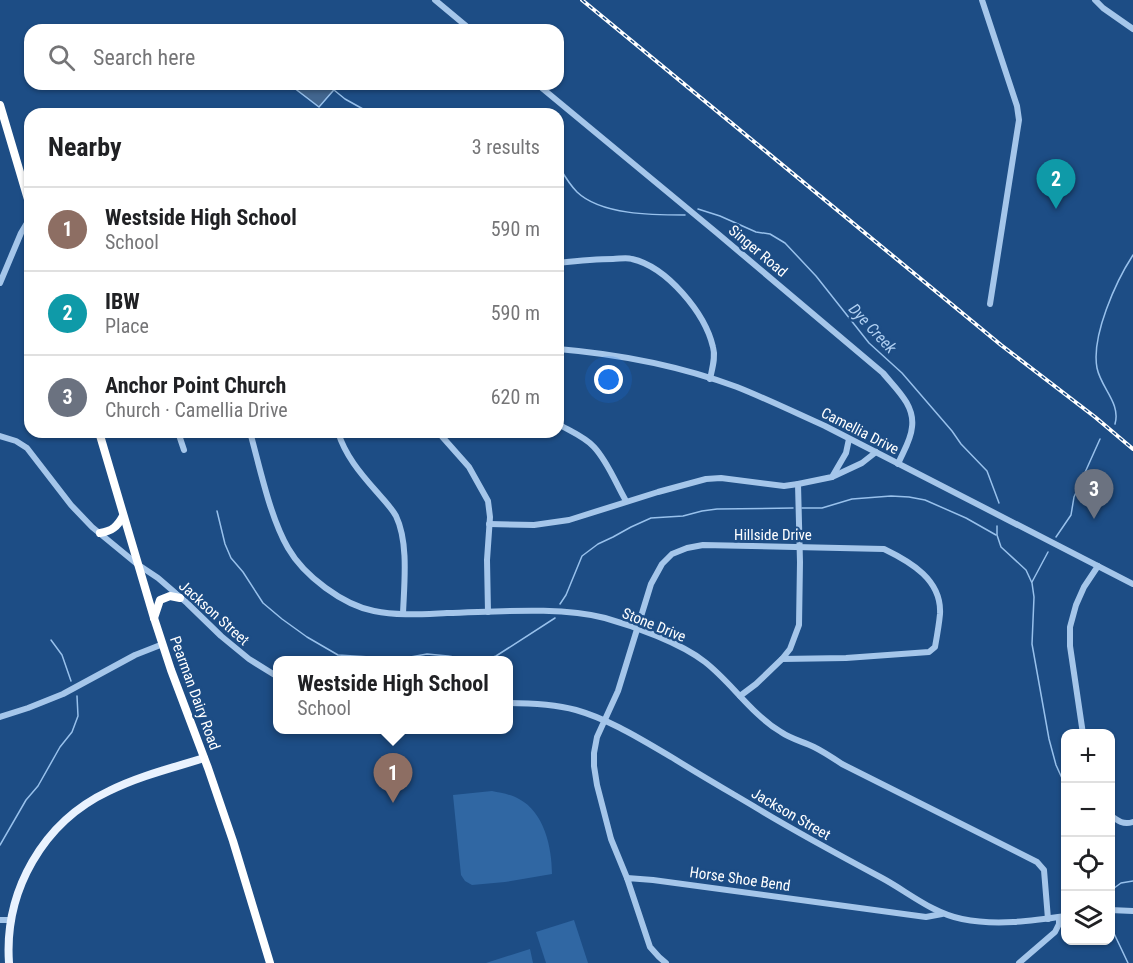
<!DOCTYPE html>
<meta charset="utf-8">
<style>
body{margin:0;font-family:"Roboto Condensed",sans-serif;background:#f2f2f2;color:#202124}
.controls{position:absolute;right:18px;bottom:18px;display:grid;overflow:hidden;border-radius:12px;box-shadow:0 2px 4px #0004}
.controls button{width:54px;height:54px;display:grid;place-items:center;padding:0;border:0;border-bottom:2px solid #e0e0e0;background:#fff;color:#202124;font:30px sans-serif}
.you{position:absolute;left:609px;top:380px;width:21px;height:21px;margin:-15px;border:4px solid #fff;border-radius:50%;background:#1a73e8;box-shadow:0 0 0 9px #1a73e833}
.badge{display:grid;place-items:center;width:39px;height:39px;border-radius:50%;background:#826d40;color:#fff;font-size:20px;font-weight:700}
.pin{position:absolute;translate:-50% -50px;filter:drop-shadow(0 2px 3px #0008)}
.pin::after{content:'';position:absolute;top:32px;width:21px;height:18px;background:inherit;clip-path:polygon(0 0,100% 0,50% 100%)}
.popup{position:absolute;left:273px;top:656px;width:240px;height:78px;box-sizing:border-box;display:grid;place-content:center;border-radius:12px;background:#fff;filter:drop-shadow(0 2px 4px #0005);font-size:20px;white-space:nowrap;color:#757577}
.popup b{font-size:22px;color:#202124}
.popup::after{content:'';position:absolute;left:50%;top:100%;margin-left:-12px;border:12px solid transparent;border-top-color:#fff}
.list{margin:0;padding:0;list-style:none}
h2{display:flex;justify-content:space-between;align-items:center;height:78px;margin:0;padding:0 24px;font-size:26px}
h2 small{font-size:20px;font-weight:400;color:#757577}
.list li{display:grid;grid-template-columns:39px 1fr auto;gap:18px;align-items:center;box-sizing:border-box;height:84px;padding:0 24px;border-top:2px solid #e0e0e0}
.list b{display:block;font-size:22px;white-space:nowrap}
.list p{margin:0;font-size:20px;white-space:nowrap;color:#757577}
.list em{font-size:20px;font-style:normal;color:#757577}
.icon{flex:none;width:33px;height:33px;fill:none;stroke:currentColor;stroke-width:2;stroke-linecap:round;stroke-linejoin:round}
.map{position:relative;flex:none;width:1133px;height:963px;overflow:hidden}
.search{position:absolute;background:#fff;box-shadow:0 2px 4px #0004;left:24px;top:24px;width:540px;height:66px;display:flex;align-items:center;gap:15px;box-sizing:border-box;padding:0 21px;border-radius:18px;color:#757577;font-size:22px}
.panel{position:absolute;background:#fff;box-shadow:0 2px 4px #0004;left:24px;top:108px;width:540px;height:330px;border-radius:18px}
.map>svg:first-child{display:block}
.green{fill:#3067a3}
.water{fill:#42668f;stroke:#98c1ec;stroke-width:1.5}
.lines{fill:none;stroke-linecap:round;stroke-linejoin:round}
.stream{stroke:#98c1ec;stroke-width:1.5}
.minor{stroke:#a5c6ea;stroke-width:6}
.major{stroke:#e9f2fe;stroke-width:8}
.highway{stroke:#fff;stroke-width:8}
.rail-casing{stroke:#fff;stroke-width:4}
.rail{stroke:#1d4d85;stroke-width:1.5;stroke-dasharray:4.5;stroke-linecap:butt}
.labels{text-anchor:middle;stroke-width:5;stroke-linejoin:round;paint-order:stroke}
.street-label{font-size:15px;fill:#fff;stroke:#1d4d85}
.water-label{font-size:16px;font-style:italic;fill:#b0d0f2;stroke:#1d4d85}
</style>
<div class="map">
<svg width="1133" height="963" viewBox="0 0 1133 963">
<rect width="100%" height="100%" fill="#1d4d85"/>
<g class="green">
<path d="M492,791C501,793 510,794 519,799C544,812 552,847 552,874L505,882L472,885L465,881L461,875L453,795Z"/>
<path d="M574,920L588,963H546L536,932Z"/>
<path d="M530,949L533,963H486Z"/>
</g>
<path class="water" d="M289,84H339L319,107Z"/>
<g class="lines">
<g class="stream">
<path d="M334,90L345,99L372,114"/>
<path d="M558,165C564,175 569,184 577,192C601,215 653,215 685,215"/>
<path d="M698,209L720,216L756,232L770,234L785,243L816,276L869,343L902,373L952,431L961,444L987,471L999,503"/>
<path d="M1115,424C1121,403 1101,388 1097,368C1091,336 1116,281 1133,255"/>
<path d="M802,508H822L852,499L891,496L909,497L925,500L966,518L996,535"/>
<path d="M217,511L225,544L231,558L243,572L263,603L282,619L307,637L338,655L386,658H405L427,654L448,656L472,660"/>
<path d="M997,526V535L1001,547L1026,570L1032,583L1034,597L1032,644L1049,739L1056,765L1066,787"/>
<path d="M1056,537L1071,515L1074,497L1100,439"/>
<path d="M1032,582L1048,552"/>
<path d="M560,604L566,595L582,556L598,544L613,537L631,527L651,518L683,516L702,511L717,509L793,508"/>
<path d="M51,640L62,655L71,681"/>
<path d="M484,660L496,656L555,618"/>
<path d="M0,845L26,800L38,786L60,747L72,732L78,716L77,696"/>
<path d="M1110,891L1121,883L1133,881"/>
<path d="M1110,925L1128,963"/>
</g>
<g class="minor">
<path d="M435,0L471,30"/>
<path d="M982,0L1017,106L1019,120L990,304"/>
<path d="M1095,0L1103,8L1133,29"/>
<path d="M537,84L717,233L883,373C896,389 915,405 912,427C911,440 903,452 898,464"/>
<path d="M558,263C576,261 595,259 613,259C619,259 626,257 632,259C667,267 705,313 713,347C716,357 712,369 710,379"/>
<path d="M0,283L21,233L30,218"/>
<path d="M558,349C618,354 680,366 737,387C767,399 796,413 825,426L1133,584"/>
<path d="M558,424C570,431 585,437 594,447C608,462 616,484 626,501"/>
<path d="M178,432L184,450"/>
<path d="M250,432C260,468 270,517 288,548C304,576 343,605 374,611C397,616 423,614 447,613C495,612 559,606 605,618C634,626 681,643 705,662C732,683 751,714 781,732C791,739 804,742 814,747C824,752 833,758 842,764L1037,862L1044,870L1048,919"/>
<path d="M338,432C345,455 360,473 376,491C383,499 391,507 396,516C409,543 404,585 403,614"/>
<path d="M438,432L469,467L488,501L490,517L487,560L488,612"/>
<path d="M0,436L16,441L27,448L71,505L92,527L137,564L158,578L187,603L221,636L249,659L278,677"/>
<path d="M832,477L862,463L876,452"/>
<path d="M489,524L534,525L569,520L658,492L706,479L721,478L784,486L798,484L832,477L846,453L849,439"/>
<path d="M782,659L790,649L799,625L800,562L798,484"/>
<path d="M508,703C531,703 554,704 576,710C611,720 642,740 673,758C700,775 728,791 755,807C796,832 839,855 882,878C908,892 932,913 962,919C996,926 1031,921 1066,916"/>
<path d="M0,717L28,708L63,694L135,655L163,644"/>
<path d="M1083,734L1070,646V627L1076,605L1084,587L1098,566"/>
<path d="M1110,815C1118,821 1123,825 1133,822"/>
<path d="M627,878L611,839L597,785L594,766V753L597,737L618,691L651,584L662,564L672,554L687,548L703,545L884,549C911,562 942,580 940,614C939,625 937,636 935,647L929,652L846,658L782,659L756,684L740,696"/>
<path d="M1110,910L1133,911"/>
<path d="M0,920H11"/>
<path d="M666,963L659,957L650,947L627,878L653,880L926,917L942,914"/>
<path d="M1019,963L1055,932L1059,924V917"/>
</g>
<path class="major" d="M9,963C4,891 43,822 109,791C139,776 172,768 204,758"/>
<g class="highway">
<path d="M0,105L30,206"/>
<path d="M99,432L154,618L171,670L208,768L233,841L270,963"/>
<path d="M100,533C112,531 117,527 123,516"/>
<path d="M154,618L160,600L170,596L180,598"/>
</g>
<defs>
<path id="rail" d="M582,0L1001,345L1095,417L1133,449"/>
</defs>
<use href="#rail" class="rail-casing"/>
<use href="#rail" class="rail"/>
</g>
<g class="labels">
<g class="street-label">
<text transform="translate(758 251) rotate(40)" y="5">Singer Road</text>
<text transform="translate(860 431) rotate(27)" y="5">Camellia Drive</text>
<text x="773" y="540">Hillside Drive</text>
<text transform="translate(214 613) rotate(42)" y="5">Jackson Street</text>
<text transform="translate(654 625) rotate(22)" y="5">Stone Drive</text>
<text transform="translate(195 693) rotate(70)" y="5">Pearman Dairy Road</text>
<text transform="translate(791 814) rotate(30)" y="5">Jackson Street</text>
<text transform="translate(740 879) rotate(8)" y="5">Horse Shoe Bend</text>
</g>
<g class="water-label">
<text transform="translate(873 328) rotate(47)" y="6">Dye Creek</text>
</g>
</g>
</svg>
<div class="controls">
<button>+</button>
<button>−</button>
<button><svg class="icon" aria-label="locate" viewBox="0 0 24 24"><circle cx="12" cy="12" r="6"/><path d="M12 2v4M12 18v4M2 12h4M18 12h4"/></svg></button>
<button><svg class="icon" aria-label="layers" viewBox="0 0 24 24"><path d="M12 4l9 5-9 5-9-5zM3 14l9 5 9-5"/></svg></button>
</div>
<div class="you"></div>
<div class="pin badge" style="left:393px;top:803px;background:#8d6e63">1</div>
<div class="popup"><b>Westside High School</b>School</div>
<div class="pin badge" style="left:1056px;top:209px;background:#0f9aa8">2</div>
<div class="pin badge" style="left:1094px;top:519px;background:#6b7280">3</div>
<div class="search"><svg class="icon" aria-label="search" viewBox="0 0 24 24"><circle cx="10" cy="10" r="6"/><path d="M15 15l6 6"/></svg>Search here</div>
<section class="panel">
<h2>Nearby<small>3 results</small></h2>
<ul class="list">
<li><span class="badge" style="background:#8d6e63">1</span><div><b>Westside High School</b><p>School</p></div><em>590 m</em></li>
<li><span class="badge" style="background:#0f9aa8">2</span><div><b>IBW</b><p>Place</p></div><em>590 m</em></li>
<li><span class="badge" style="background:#6b7280">3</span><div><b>Anchor Point Church</b><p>Church · Camellia Drive</p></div><em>620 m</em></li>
</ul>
</section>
</div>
